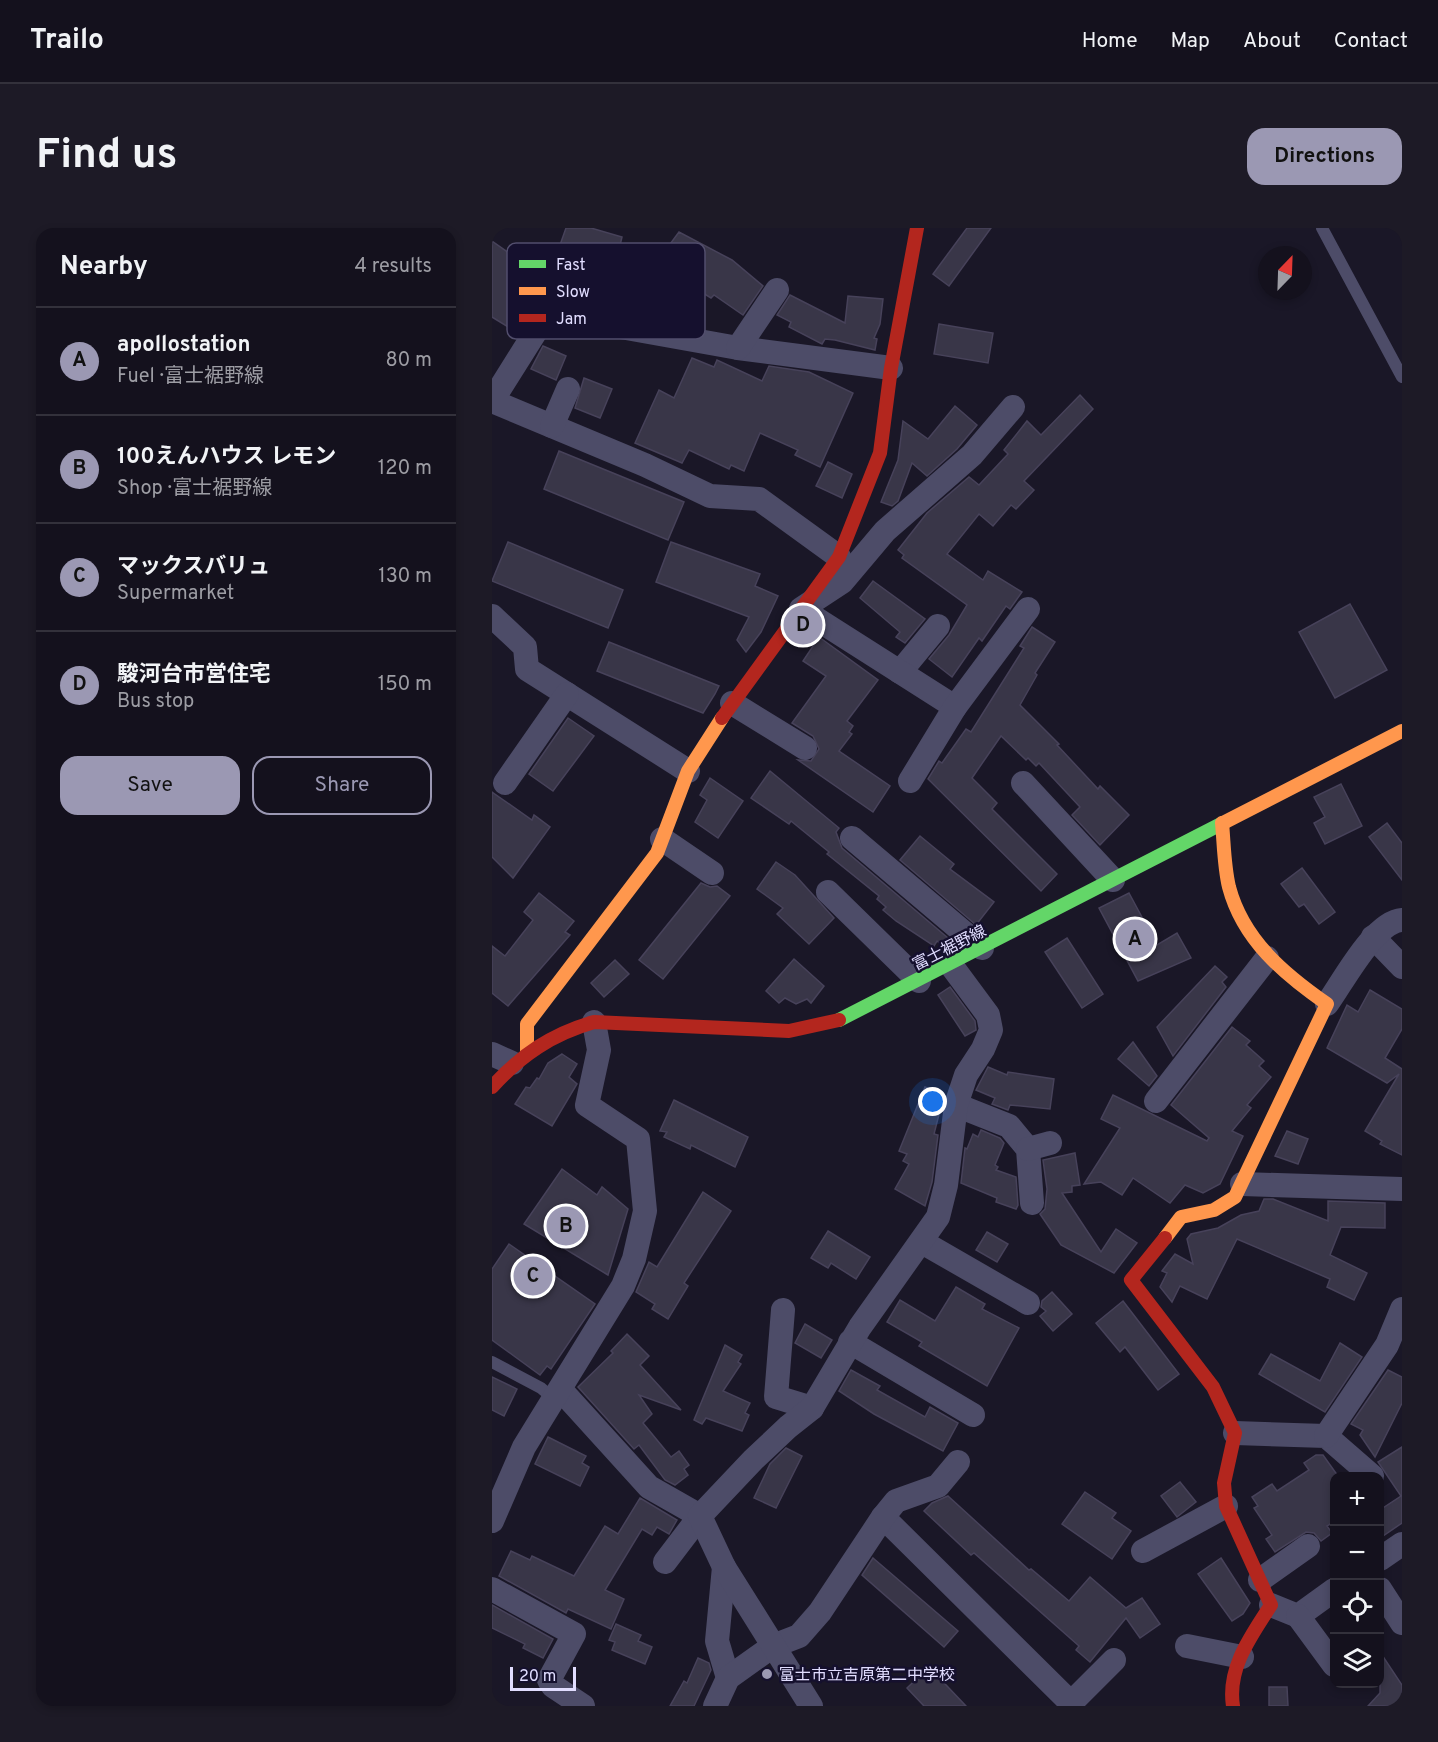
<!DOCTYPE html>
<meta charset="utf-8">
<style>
body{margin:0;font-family:Overpass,"Noto Sans JP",sans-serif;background:#1d1a26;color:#f1f3f6}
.controls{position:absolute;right:18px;bottom:18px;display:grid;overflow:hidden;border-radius:12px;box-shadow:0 3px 9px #0003}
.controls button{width:54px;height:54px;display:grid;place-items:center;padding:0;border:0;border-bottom:2px solid #33313b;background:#14111d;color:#f1f3f6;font:30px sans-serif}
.compass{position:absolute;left:766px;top:18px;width:54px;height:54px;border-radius:50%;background:#14111d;box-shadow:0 3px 9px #0003;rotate:23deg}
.scale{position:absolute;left:18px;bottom:15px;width:66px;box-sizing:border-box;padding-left:6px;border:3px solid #e1ddff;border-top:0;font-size:16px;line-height:21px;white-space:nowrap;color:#e1ddff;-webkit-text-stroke:4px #15102e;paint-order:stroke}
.you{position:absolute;left:441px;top:874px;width:21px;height:21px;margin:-15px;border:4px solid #fff;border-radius:50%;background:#1a73e8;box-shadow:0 0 0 9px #1a73e833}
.badge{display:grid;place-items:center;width:39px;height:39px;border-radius:50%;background:#9b98b3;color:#111;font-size:20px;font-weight:700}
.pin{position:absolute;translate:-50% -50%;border:3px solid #fff;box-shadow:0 2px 6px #0006}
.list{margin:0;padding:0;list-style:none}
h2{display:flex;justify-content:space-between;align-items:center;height:78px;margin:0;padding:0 24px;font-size:26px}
h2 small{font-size:20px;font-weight:400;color:#9d9da4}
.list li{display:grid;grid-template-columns:39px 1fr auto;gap:18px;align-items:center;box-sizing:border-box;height:108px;padding:0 24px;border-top:2px solid #33313b}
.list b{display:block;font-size:22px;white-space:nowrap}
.list p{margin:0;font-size:20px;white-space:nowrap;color:#9d9da4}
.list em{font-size:20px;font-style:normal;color:#9d9da4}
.actions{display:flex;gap:12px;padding:18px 24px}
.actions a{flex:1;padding:14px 0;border:2px solid #9b98b3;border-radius:18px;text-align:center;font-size:21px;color:#9b98b3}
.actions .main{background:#9b98b3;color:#111}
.icon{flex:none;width:33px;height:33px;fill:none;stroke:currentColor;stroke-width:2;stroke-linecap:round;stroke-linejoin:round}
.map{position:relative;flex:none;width:910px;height:1478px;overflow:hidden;border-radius:18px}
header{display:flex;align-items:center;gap:36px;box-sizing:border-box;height:84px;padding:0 30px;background:#14111d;border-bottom:2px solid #33313b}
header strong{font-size:28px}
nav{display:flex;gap:33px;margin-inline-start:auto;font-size:21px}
.intro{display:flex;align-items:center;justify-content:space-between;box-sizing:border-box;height:144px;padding:0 36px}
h1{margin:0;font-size:42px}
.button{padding:15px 27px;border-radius:18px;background:#9b98b3;color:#111;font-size:21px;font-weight:700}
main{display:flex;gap:36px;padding:0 36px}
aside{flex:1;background:#14111d;border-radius:18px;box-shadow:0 3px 9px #0003}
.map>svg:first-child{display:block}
.building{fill:#393648;stroke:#47425a;stroke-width:1.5}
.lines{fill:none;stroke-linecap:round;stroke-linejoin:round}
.lane{stroke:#4d4c68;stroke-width:12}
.street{stroke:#4d4c68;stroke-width:24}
.fast{stroke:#63d668;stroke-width:14}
.slow{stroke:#ff974d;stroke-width:14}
.jam{stroke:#b3261e;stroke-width:14}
.poi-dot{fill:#9b98b3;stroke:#15102e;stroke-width:2}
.labels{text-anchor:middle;stroke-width:5;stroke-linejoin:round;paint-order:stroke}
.street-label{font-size:16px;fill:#e1ddff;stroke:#15102e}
.poi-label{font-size:16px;fill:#e1ddff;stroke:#15102e;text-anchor:start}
.key{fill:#15102e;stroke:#524e6d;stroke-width:1.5}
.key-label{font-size:16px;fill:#e1ddff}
</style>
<header>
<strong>Trailo</strong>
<nav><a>Home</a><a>Map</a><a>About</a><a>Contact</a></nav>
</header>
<div class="intro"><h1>Find us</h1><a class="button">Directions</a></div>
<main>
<aside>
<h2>Nearby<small>4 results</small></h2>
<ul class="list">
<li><span class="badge">A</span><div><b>apollostation</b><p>Fuel · 富士裾野線</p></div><em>80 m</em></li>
<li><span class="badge">B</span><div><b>100えんハウス レモン</b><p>Shop · 富士裾野線</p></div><em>120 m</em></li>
<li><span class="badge">C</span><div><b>マックスバリュ</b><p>Supermarket</p></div><em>130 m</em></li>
<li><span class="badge">D</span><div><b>駿河台市営住宅</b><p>Bus stop</p></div><em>150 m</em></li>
</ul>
<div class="actions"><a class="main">Save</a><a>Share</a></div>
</aside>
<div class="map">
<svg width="910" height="1478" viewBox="0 0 910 1478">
<rect width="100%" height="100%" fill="#1a1727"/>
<g class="building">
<path d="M74,0H99L130,9L121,47L147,58L187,4L240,32L271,58L251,87L222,67L219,70L185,49L158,85L118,55L117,61L107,56L102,68L66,52L79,20L68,17Z"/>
<path d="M475,0H499L457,58L441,46Z"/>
<path d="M0,13L58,54V61L26,105L0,89Z"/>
<path d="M298,67L353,95L356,68L391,71L388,96L382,110L385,111L383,122L343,112L333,111L330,116L297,99L299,94L285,87Z"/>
<path d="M447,96L501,105L496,135L442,126Z"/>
<path d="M51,118L74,128L64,152L39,141Z"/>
<path d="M200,130L222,139L225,132L270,153L277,138L317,144L361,165L328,239L303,227L306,222L268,205L252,243L239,237L237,241L197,222L190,235L143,215L167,162L182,170Z"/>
<path d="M92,150L120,161L108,190L83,180Z"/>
<path d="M588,167L601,181L532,253L542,262L524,281L519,277L501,298L487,286L455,326L491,352L496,343L530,364L518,381L514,378L490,413L487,410L460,449L437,431L457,407L475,377L410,330L412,327L406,322L435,285L477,249L487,257L516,226L512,222L535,193L549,207Z"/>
<path d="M463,178L485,197L465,221L435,248L420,235L406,273L400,278L389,274L406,232L411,193L436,211Z"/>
<path d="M67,223L192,274L176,312L52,261Z"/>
<path d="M336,234L360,246L350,270L324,258Z"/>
<path d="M16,314L131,362L116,400L0,353Z"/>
<path d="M179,314L268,346L263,358L286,368L269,404L254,424L245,412L257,389L164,354Z"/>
<path d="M381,353L433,391L413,415L404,409L408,404L368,370Z"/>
<path d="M858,376L895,442L843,470L807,404Z"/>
<path d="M540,399L563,414L543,445L545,447L528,477L567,516L565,517L606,561L608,558L637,587L608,617L580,587L588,579L547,535L544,538L536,530L534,532L509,508L480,550L505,575L500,581L565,646L549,663L436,551L447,533L450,535L474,501L479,504L532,420L528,418Z"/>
<path d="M327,409L386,452L355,493L361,498L357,504L360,506L347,523L398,558L381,584L306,532L319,533L327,521L321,508L300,495L334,448L311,433Z"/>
<path d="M117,414L227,458L223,466L211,485L105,443Z"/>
<path d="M76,490L102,508L61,563L37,546Z"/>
<path d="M278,543L347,600L344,604L350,620L456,710L450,717L445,713L442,718L404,693L391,682L394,679L385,671L387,668L335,626L337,624L299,593L297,596L259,570Z"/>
<path d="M218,550L251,573L226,610L203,594L215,572L208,567Z"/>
<path d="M849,556L870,598L833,616L822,595L833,589L822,569Z"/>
<path d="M0,564L40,592L42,587L58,599L21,650L0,629Z"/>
<path d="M895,595L910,615V652L877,609Z"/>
<path d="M428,608L462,636L458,641L502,674L484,697L408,632Z"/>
<path d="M284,634L303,647L342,690L317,716L285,686L291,680L265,661Z"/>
<path d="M810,640L843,684L827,696L812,676L807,679L789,656Z"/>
<path d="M209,655L218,659L225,658L238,668L171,751L147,732Z"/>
<path d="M47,665L82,693L73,704L78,707L16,778L0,765V718L13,728L41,692L32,684Z"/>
<path d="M637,665L665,717L685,705L699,730L646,753L607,680Z"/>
<path d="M575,710L611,766L590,780L553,724Z"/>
<path d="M302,731L332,758L319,775L315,771L304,776L293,770L287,775L274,763Z"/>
<path d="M123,732L137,746L112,769L99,755Z"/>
<path d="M723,738L735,749L730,754L734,759L681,828L665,799Z"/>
<path d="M458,759L483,793L484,802L473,808L446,767Z"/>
<path d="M878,762L910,781V801L893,830L910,841V927L888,916L890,913L873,903L907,846L895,855L835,820L855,777L866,784Z"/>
<path d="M740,799L758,813L754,817L772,833L767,838L779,849L755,877L759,880L740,903L751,908L728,956L711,965L693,957L678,975L641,950L630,967L609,954L592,956L628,900L609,891L621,867L715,913L717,910L679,877Z"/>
<path d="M641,814L665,848L657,858L626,831Z"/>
<path d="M70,826L85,836L77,849L85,856L60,898L23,876L34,859L38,860L45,850L47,851L56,835Z"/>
<path d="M496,839L515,847L516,844L562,851L558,881L518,877L516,882L500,876L503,870L484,862Z"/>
<path d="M433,859L452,867L442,906L446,907L440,954L433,978L403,961L417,936L411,933L415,926L407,923Z"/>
<path d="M182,872L256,909L243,939L199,917L198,921L172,909L175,904L168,903Z"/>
<path d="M489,902L508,910L512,915L503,937L506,939L504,942L524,949L526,977L524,981L504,974L505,970L469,955L473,920L475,921L481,906L486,909Z"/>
<path d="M795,903L816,911L806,936L783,928Z"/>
<path d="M583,925L588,957L580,958V964L570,965L609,1024L624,1001L645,1015L622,1045L569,1017L548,986L553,981L555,961L551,932Z"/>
<path d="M70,941L105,967L110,959L136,981L116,1047L32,996Z"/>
<path d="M211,964L239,983L192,1055L196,1058L176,1091L160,1081L163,1076L144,1064L157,1034L165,1039Z"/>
<path d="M772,971H781L836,993V973L893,975V1000L849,999L838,1027L875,1045L862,1072L835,1059L838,1051L745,1011L715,1071L688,1058L680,1074L668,1059L675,1045L670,1043L683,1026L701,1036L695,1011L699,1006L726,1000L749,987L767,983Z"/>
<path d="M336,1003L378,1029L364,1051L339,1035L336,1040L319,1030Z"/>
<path d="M495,1004L516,1016L505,1034L484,1022Z"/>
<path d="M17,1016L103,1076L59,1141L55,1138L48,1147L0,1112V1041Z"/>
<path d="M464,1059L493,1076L490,1081L527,1100L495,1158L427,1118L430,1114L395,1094L408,1072L443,1093Z"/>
<path d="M560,1064L580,1086L561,1103L548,1088L554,1083L549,1079L550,1073Z"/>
<path d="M631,1073L687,1146L666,1162L633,1119L628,1124L604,1095Z"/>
<path d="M313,1096L340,1112L329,1130L303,1115Z"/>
<path d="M135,1106L157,1128L148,1137L189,1182L147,1167L160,1186L151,1195L179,1229L187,1223L197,1237L192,1241L196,1247L183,1257L173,1252L147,1217L142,1221L86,1159L121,1125L119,1123Z"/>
<path d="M848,1115L870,1129L833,1184L767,1146L779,1126L828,1153Z"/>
<path d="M233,1117L250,1127L246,1134L249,1136L231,1163L258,1175L253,1185L257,1187L250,1203L214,1190L210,1196L202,1192Z"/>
<path d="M359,1142L388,1158L385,1162L433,1189L438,1179L466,1195L451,1223L382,1186L347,1163Z"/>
<path d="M896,1142L910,1149V1175L883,1229L868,1207L871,1202L859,1196Z"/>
<path d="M0,1149L25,1161L12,1188L0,1182Z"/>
<path d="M56,1209L94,1228L90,1235L97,1239L88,1258L43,1236Z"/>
<path d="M910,1219V1295L888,1310V1282L909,1268L886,1234Z"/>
<path d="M294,1220L310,1228L284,1280L262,1270L278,1236Z"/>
<path d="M824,1227H831L846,1248H843V1293L835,1298L840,1305L829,1313L822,1305L814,1304L783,1324L774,1311L780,1307L762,1280L766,1278L760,1269L780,1256L785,1263L817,1242L812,1235Z"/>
<path d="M688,1254L704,1274L685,1289L669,1268Z"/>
<path d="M593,1264L624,1285L620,1290L639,1303L620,1331L570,1296Z"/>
<path d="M456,1268L537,1342L539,1341L577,1373L598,1349L634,1380L650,1370L668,1396L648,1410L634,1390L598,1434L584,1422L587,1418L482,1325L479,1327L432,1283L440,1275Z"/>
<path d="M148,1270L185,1292L177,1306L165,1299L160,1307L150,1301L113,1362L132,1371L119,1401L76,1381L74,1385L7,1348L19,1323L38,1332L40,1328L82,1348L113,1298L126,1306Z"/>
<path d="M381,1330L466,1403L452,1419L370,1347Z"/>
<path d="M729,1330L758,1375L751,1386L740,1393L706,1346Z"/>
<path d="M0,1377L61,1411L51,1430L31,1420L33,1416L0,1400Z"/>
<path d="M124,1396L149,1407L146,1413L160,1419L153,1436L120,1422L123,1414L117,1412Z"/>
<path d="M888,1424L910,1457V1478H876L888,1465Z"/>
<path d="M206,1430L217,1435L219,1442L202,1478H178L192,1453L195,1455Z"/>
<path d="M437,1439L474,1478H432L415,1460Z"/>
<path d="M777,1459H795L796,1478H777Z"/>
</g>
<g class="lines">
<g class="lane">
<path d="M830,0L910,149"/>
<path d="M0,1134L49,1160L62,1171"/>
</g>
<g class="street">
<path d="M49,95L0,173L153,237L218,268L267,271L347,329"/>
<path d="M123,98L246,120L399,140"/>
<path d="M246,120L285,62"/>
<path d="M60,198L76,161"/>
<path d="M0,388L33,419L35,441L196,543"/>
<path d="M408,444L446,398"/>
<path d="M240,475L313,520"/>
<path d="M463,479L309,381L350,354L393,303L480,227L521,179"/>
<path d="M418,553L463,479L536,381"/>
<path d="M13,555L75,466"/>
<path d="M531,555L621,652"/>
<path d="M360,610L490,720"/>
<path d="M170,611L220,645"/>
<path d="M336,664L427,753"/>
<path d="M881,709L910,739"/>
<path d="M835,776C851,754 882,694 910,692"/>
<path d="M0,826L20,835"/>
<path d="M664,873L775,730"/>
<path d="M464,877L517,898L536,921L540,975"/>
<path d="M536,921L558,915"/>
<path d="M750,956L910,961"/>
<path d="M430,1014L536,1075"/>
<path d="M291,1082L284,1169L320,1180"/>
<path d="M358,1114L481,1187"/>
<path d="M69,1162L157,1259L208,1288L173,1334"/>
<path d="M743,1205L834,1208L880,1248"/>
<path d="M834,1208L895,1117L910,1081"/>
<path d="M391,1289L579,1475L622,1432"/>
<path d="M0,1293L32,1219L131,1058L142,1031L153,983L146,911L95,877L107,822L102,794"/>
<path d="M651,1323L734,1278"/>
<path d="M888,1331L910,1316"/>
<path d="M232,1339L225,1413L236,1450"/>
<path d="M768,1352L816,1318"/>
<path d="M0,1361L82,1406L57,1452L61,1458L91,1478"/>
<path d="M888,1361L910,1395"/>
<path d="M779,1377L806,1388L842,1362"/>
<path d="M806,1388L842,1437"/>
<path d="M695,1418L750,1429"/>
<path d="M223,1478L236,1450L281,1418L307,1408L328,1384L391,1289L404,1273L446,1258L466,1234"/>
<path d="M319,1478L232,1339L208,1288L261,1232L296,1199L320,1180L368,1099L446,989L454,957L464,877L474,847L491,821L499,802L496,787L459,737"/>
</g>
<path class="fast" d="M347,792L731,595"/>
<g class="slow">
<path d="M731,595L910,503"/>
<path d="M35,824V796L165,625L196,543L230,490"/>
<path d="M673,1010L689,989L722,982L743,969L835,776C792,746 751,712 737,659C732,638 732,616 730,595"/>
</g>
<g class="jam">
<path d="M230,490L347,329L388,225L399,140L425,0"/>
<path d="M0,859C29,827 60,806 102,794L297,803L347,792"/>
<path d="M673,1010L639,1052L721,1159L743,1205L732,1255L734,1278L779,1377C759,1408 735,1440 741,1478"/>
</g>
</g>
<circle class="poi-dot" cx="275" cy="1446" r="6"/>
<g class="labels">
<g class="street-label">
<text transform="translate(457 719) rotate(-27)" y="6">富士裾野線</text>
</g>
<g class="poi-label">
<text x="287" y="1452">富士市立吉原第二中学校</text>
</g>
</g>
<rect x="15" y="15" width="198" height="96" rx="9" class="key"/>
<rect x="27" y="32" width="27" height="8" fill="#63d668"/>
<rect x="27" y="59" width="27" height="8" fill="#ff974d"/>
<rect x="27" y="86" width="27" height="8" fill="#b3261e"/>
<g class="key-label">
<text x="64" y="42">Fast</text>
<text x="64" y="69">Slow</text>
<text x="64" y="96">Jam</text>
</g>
</svg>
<div class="controls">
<button>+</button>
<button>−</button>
<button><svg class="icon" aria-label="locate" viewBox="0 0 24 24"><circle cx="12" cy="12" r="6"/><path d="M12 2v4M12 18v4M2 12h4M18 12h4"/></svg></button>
<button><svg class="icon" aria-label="layers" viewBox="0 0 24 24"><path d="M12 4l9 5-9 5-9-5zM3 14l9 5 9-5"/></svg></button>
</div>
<svg class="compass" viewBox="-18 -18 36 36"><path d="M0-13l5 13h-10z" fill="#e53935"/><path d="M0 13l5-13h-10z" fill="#9d9da4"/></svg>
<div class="scale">20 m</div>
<div class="you"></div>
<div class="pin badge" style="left:643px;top:711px">A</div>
<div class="pin badge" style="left:74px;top:998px">B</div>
<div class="pin badge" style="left:41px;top:1048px">C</div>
<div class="pin badge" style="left:311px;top:397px">D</div>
</div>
</main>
